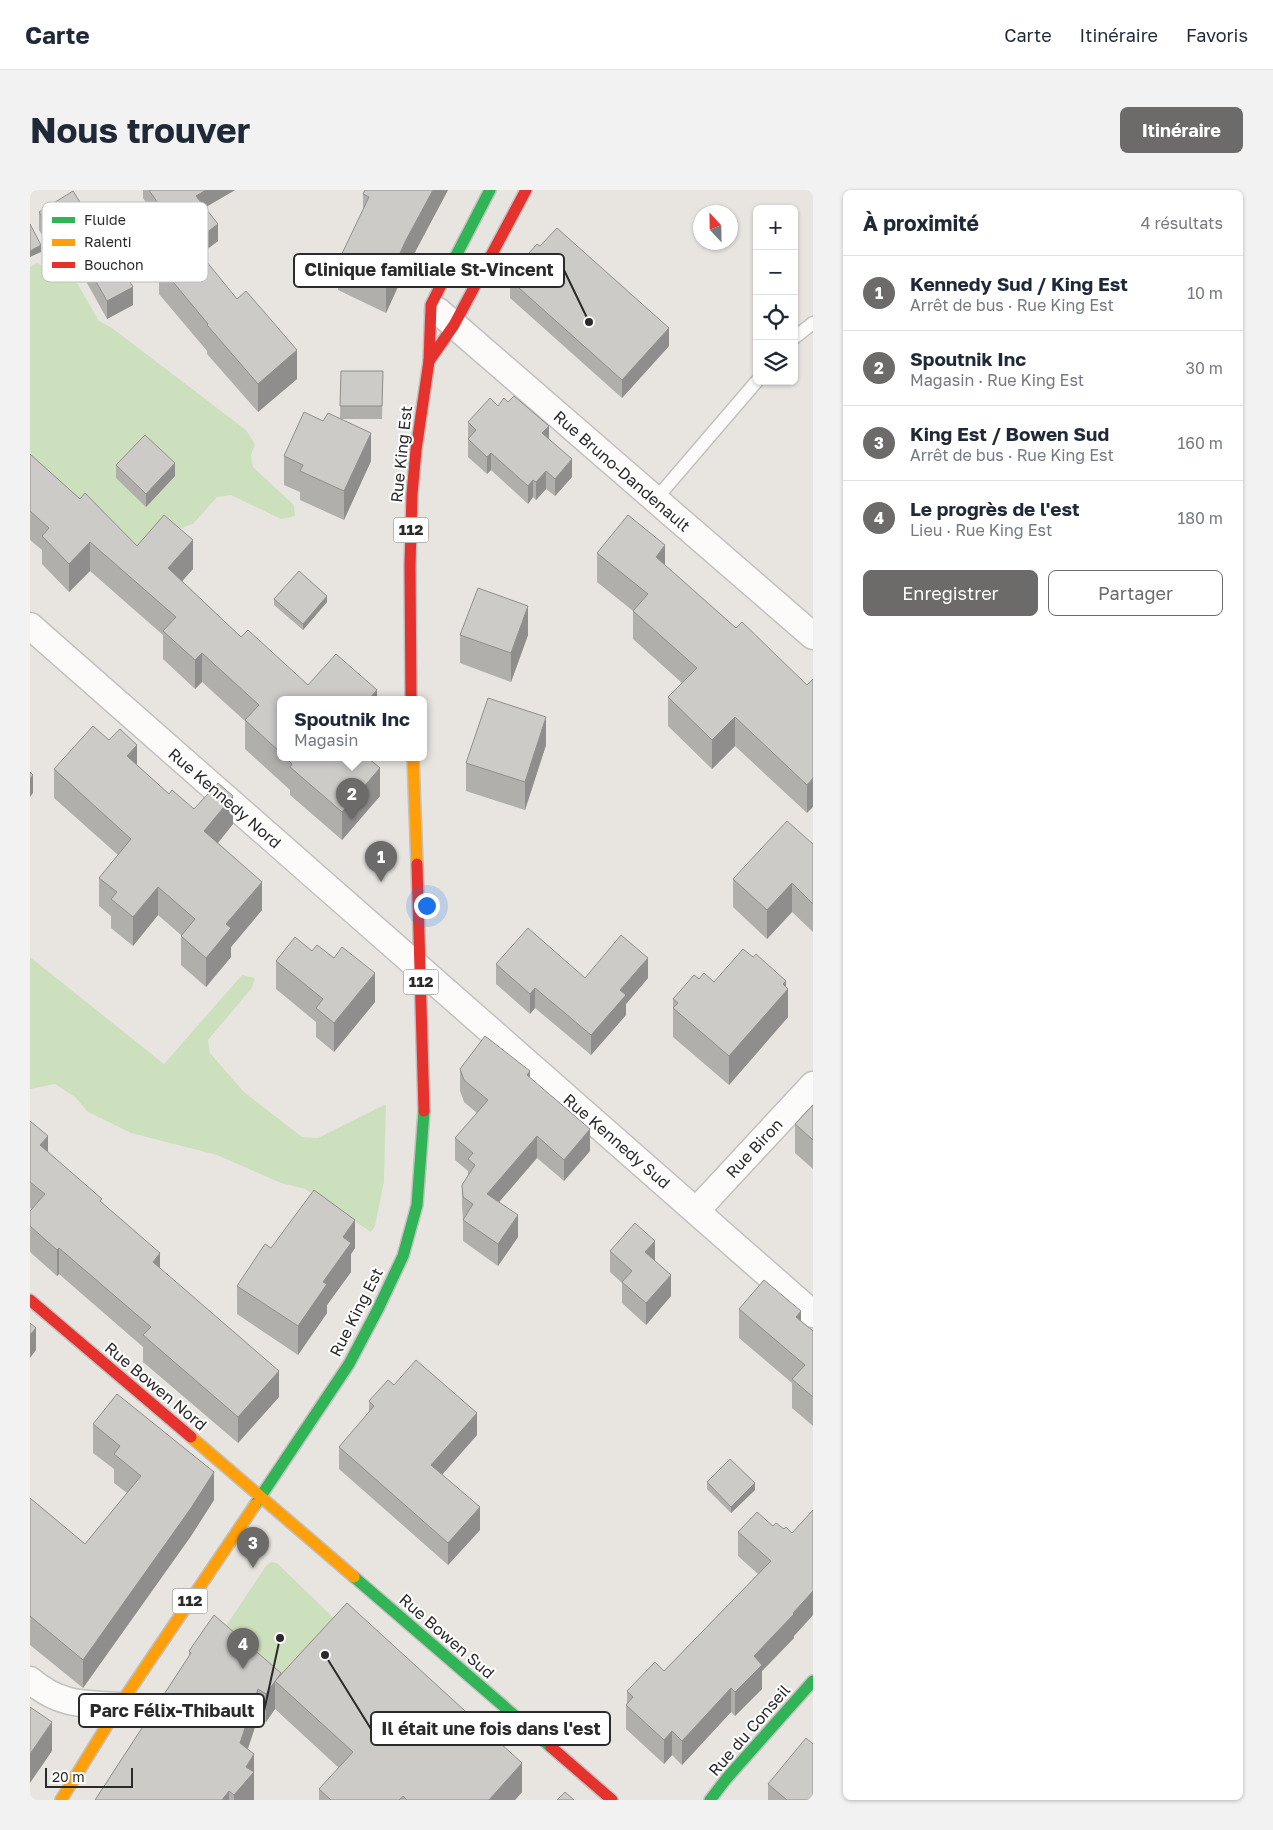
<!DOCTYPE html>
<html lang="fr">
<meta charset="utf-8">
<style>
body{margin:0;font-family:"Golos Text",sans-serif;background:#f2f2f3;color:#1f2937}
.controls{position:absolute;right:15px;top:15px;display:grid;overflow:hidden;border-radius:8px;box-shadow:0 1px 4px #0004}
.controls button{width:45px;height:45px;display:grid;place-items:center;padding:0;border:0;border-bottom:1px solid #e0e1e3;background:#fff;color:#1f2937;font:25px sans-serif}
.compass{position:absolute;left:663px;top:15px;width:45px;height:45px;border-radius:50%;background:#fff;box-shadow:0 1px 4px #0004;rotate:338deg}
.scale{position:absolute;left:15px;bottom:12px;width:88px;box-sizing:border-box;padding-left:5px;border:2px solid #2a2a2a;border-top:0;font-size:14px;line-height:18px;white-space:nowrap;color:#2a2a2a;-webkit-text-stroke:4px #fff;paint-order:stroke}
.you{position:absolute;left:396px;top:715px;width:18px;height:18px;margin:-12px;border:4px solid #fff;border-radius:50%;background:#1a73e8;box-shadow:0 0 0 8px #1a73e833}
.badge{display:grid;place-items:center;width:32px;height:32px;border-radius:50%;background:#6c6b6a;color:#fff;font-size:16px;font-weight:700}
.pin{position:absolute;translate:-50% -41px;filter:drop-shadow(0 1px 2px #0008)}
.pin::after{content:'';position:absolute;top:26px;width:18px;height:15px;background:inherit;clip-path:polygon(0 0,100% 0,50% 100%)}
.popup{position:absolute;left:247px;top:506px;width:150px;height:65px;box-sizing:border-box;display:grid;place-content:center;border-radius:8px;background:#fff;filter:drop-shadow(0 1px 4px #0005);font-size:16px;white-space:nowrap;color:#747a83}
.popup b{font-size:19px;color:#1f2937}
.popup::after{content:'';position:absolute;left:50%;top:100%;margin-left:-10px;border:10px solid transparent;border-top-color:#fff}
.list{margin:0;padding:0;list-style:none}
h2{display:flex;justify-content:space-between;align-items:center;height:65px;margin:0;padding:0 20px;font-size:21px}
h2 small{font-size:16px;font-weight:400;color:#747a83}
.list li{display:grid;grid-template-columns:32px 1fr auto;gap:15px;align-items:center;box-sizing:border-box;height:75px;padding:0 20px;border-top:1px solid #e0e1e3}
.list b{display:block;font-size:19px;white-space:nowrap}
.list p{margin:0;font-size:16px;white-space:nowrap;color:#747a83}
.list em{font-size:16px;font-style:normal;color:#747a83}
.actions{display:flex;gap:10px;padding:15px 20px}
.actions a{flex:1;padding:11px 0;border:1px solid #6c6b6a;border-radius:8px;text-align:center;font-size:18px;color:#6c6b6a}
.actions .main{background:#6c6b6a;color:#fff}
.icon{flex:none;width:28px;height:28px;fill:none;stroke:currentColor;stroke-width:2;stroke-linecap:round;stroke-linejoin:round}
.map{position:relative;flex:none;width:783px;height:1610px;overflow:hidden;border-radius:8px}
header{display:flex;align-items:center;gap:30px;box-sizing:border-box;height:70px;padding:0 25px;background:#fff;border-bottom:1px solid #e0e1e3}
header strong{font-size:24px}
nav{display:flex;gap:28px;margin-inline-start:auto;font-size:18px}
.intro{display:flex;align-items:center;justify-content:space-between;box-sizing:border-box;height:120px;padding:0 30px}
h1{margin:0;font-size:35px}
.button{padding:12px 22px;border-radius:8px;background:#6c6b6a;color:#fff;font-size:18px;font-weight:700}
main{display:flex;gap:30px;padding:0 30px}
aside{flex:1;background:#fff;border-radius:8px;box-shadow:0 1px 4px #0004}
.map>svg:first-child{display:block}
.green{fill:#cde0bd}
.lines{fill:none;stroke-linecap:round;stroke-linejoin:round}
.lane-casing{stroke:#c2c1c0;stroke-width:15}
.street-casing{stroke:#c2c1c0;stroke-width:29}
.fast-casing{stroke:#c2c1c0;stroke-width:14}
.slow-casing{stroke:#c2c1c0;stroke-width:14}
.jam-casing{stroke:#c2c1c0;stroke-width:14}
.lane{stroke:#fcfbfa;stroke-width:12}
.street{stroke:#fcfbfa;stroke-width:26}
.fast{stroke:#30b455;stroke-width:11}
.slow{stroke:#ff9f0a;stroke-width:11}
.jam{stroke:#e5322d;stroke-width:11}
.wall{fill:#b0afac}
.shaded-wall{fill:#908e8c}
.building{fill:#cdcbc8;stroke:#908e8c}
.labels{text-anchor:middle;stroke-width:4;stroke-linejoin:round;paint-order:stroke}
.shield{fill:#fff;stroke:#6a6a6a;stroke-width:1}
.shield-label{font-size:15px;font-weight:bold;fill:#2a2a2a}
.street-label{font-size:16px;fill:#2a2a2a;stroke:#fff}
.key{fill:#fff;stroke:#bfbfbf;stroke-width:1}
.key-label{font-size:14px;fill:#2a2a2a}
.leader{fill:none;stroke:#2a2a2a;stroke-width:2}
.callout-dot{fill:#2a2a2a;stroke:#fff;stroke-width:2}
.callout{fill:#fff;stroke:#2a2a2a;stroke-width:2}
.callout-label{font-size:18px;text-anchor:middle;font-weight:bold;fill:#2a2a2a}
</style>
<header>
<strong>Carte</strong>
<nav><a>Carte</a><a>Itinéraire</a><a>Favoris</a></nav>
</header>
<div class="intro"><h1>Nous trouver</h1><a class="button">Itinéraire</a></div>
<main>
<div class="map">
<svg width="783" height="1610" viewBox="0 0 783 1610">
<rect width="100%" height="100%" fill="#e8e5e1"/>
<g class="green">
<path d="M7,73L26,84L39,79L69,131L82,138L216,240L225,254L221,265L223,277L264,315L265,326L251,329L201,305L187,307L163,334L134,344L107,373L0,278V77Z"/>
<path d="M0,767L134,874L212,785L225,788L222,798L178,850L180,863L214,902L272,947L288,948L356,914L354,992L345,1036L341,1042L275,999L251,993L187,965L101,943L58,922L45,907L25,894L0,899Z"/>
<path d="M241,1372L247,1373L317,1441L251,1512L184,1454L236,1376Z"/>
</g>
<g class="lines">
<defs>
<g id="lane">
<path d="M764,148L783,133"/>
<path d="M625,310L727,191"/>
</g>
<g id="street">
<path d="M408,121L783,446"/>
<path d="M0,436L783,1124"/>
<path d="M666,1021L783,895"/>
<path d="M0,1490C29,1515 53,1514 89,1516"/>
</g>
<g id="fast">
<path d="M416,85L460,0"/>
<path d="M225,1315L319,1174L348,1119L373,1066L387,1015L394,921"/>
<path d="M324,1387L521,1557"/>
<path d="M680,1610L697,1588L783,1491"/>
</g>
<g id="slow">
<path d="M383,568L387,674"/>
<path d="M161,1247L324,1387"/>
<path d="M31,1610L89,1516L225,1315"/>
</g>
<g id="jam">
<path d="M399,171L424,135L496,0"/>
<path d="M381,510L380,376L382,304L386,260L399,171L401,115L416,85"/>
<path d="M387,674L394,921"/>
<path d="M0,1110L161,1247"/>
<path d="M521,1557L582,1610"/>
</g>
</defs>
<use href="#lane" class="lane-casing"/>
<use href="#street" class="street-casing"/>
<use href="#fast" class="fast-casing"/>
<use href="#slow" class="slow-casing"/>
<use href="#jam" class="jam-casing"/>
<use href="#lane" class="lane"/>
<use href="#street" class="street"/>
<use href="#fast" class="fast"/>
<use href="#slow" class="slow"/>
<use href="#jam" class="jam"/>
</g>
<g class="wall">
<path d="M113,0H205L175,17L188,51L170,64L267,189L228,222L177,164V161L129,104V75L152,56L134,31L130,33L113,8Z"/>
<path d="M418,0L376,79L356,123L308,100V72L333,21V4Z"/>
<path d="M9,22L75,52L103,115L77,129L42,66L30,73L9,40Z"/>
<path d="M492,71L639,156L592,208L480,108V90L492,76Z"/>
<path d="M311,181H353L352,229H311L341,271L314,330L270,310V302L254,295V266L310,229Z"/>
<path d="M468,216L519,248L542,287L525,306L516,299L506,310L503,307L498,314L461,280L457,284L438,267V232Z"/>
<path d="M0,264L50,309L107,356L163,379L152,391L211,447L278,495L347,510H251V568H338L350,606L312,650L260,605V600L215,559V531L172,492L165,499L133,469V445L60,381L39,402L12,374V360L0,350Z"/>
<path d="M86,275L145,286L116,317L86,288Z"/>
<path d="M567,363L635,375L706,438L777,495L783,489L777,623L705,556L682,579L638,536V507L652,493L603,449V421L567,392Z"/>
<path d="M244,409L297,412L273,440L244,415Z"/>
<path d="M430,445H498L481,492L430,473Z"/>
<path d="M516,555L495,620L436,601V573Z"/>
<path d="M107,575L139,604L164,619L203,634L188,653L232,720L201,757V767L176,797L151,775V745L128,725L103,756L81,738V726L69,716V688L88,665L24,608V579Z"/>
<path d="M783,654V742L762,722L737,749L703,717V689Z"/>
<path d="M723,767L756,797L758,827L699,895L643,847V809L669,789L684,792Z"/>
<path d="M246,771L345,812L304,862L286,847V832L246,799Z"/>
<path d="M466,774L555,788H618L596,814V825L561,865L505,818L500,824L466,794Z"/>
<path d="M430,879L500,888L560,961L534,991L507,968L469,1012L488,1047L468,1076L433,1051V1029L432,1016V995L438,985V981L425,970V948L447,923L434,912L430,901Z"/>
<path d="M783,915V979L765,963V934Z"/>
<path d="M0,931L18,962L72,1012L130,1078L249,1207L208,1253L113,1172V1157L29,1084L27,1086L0,1062V1021L2,1019L0,1018Z"/>
<path d="M241,1058H325L321,1064V1082L297,1115V1123L268,1165L207,1124V1096Z"/>
<path d="M580,1061L625,1071L641,1106L616,1135L592,1113V1093L580,1082Z"/>
<path d="M709,1119L771,1131L783,1141V1236L762,1218V1193L709,1148Z"/>
<path d="M364,1195L447,1245L412,1285L450,1340L418,1375L309,1279V1257L339,1223V1211Z"/>
<path d="M63,1234L184,1310L161,1346L53,1498L0,1455V1308L55,1354L97,1303L84,1293V1279L63,1263Z"/>
<path d="M677,1292L725,1300L701,1323L677,1299Z"/>
<path d="M783,1320V1425L764,1446V1448L732,1481V1499L705,1526L701,1522L652,1575L642,1565L634,1574L596,1539V1515L597,1513V1501L634,1481L728,1384L708,1366V1342L743,1336L762,1343Z"/>
<path d="M159,1461L251,1485L492,1602L485,1610H289V1599L309,1578L245,1519L236,1532L228,1528L218,1559L224,1564V1610H65L159,1466Z"/>
<path d="M738,1594L783,1610H738Z"/>
</g>
<g class="shaded-wall">
<path d="M176,0H205L166,23V6Z"/>
<path d="M403,0H418L376,79L356,123V94L376,50Z"/>
<path d="M134,13V31L130,33V16Z"/>
<path d="M188,34V51L163,70V53Z"/>
<path d="M42,49V66L30,73V56Z"/>
<path d="M11,55V62L0,67V61Z"/>
<path d="M103,97V115L77,129V111Z"/>
<path d="M639,138V156L592,208V190Z"/>
<path d="M267,160V189L228,222V194Z"/>
<path d="M519,236V254L512,243Z"/>
<path d="M341,243V271L314,330V301Z"/>
<path d="M461,263V280L457,284V267Z"/>
<path d="M542,269V287L525,306V289Z"/>
<path d="M145,273V286L116,317V304Z"/>
<path d="M516,281V299L506,310V292Z"/>
<path d="M503,290V307L498,314V296Z"/>
<path d="M163,350V379L138,407V378Z"/>
<path d="M60,352V381L39,402V374Z"/>
<path d="M635,355V384L626,367Z"/>
<path d="M297,406V412L273,440V434Z"/>
<path d="M498,416V445L481,492V463Z"/>
<path d="M172,463V492L165,499V470Z"/>
<path d="M347,500V510H338Z"/>
<path d="M516,527V555L495,620V592Z"/>
<path d="M705,527V556L682,579V550Z"/>
<path d="M107,555V583L97,566Z"/>
<path d="M350,578V606L312,650V622Z"/>
<path d="M3,585V603L0,607V589Z"/>
<path d="M783,588V617L777,623V595Z"/>
<path d="M203,606V634L174,670V641Z"/>
<path d="M232,692V720L201,757V767L176,797V768L196,734Z"/>
<path d="M762,693V722L737,749V720Z"/>
<path d="M128,697V725L103,756V727Z"/>
<path d="M618,768V788L596,814V825L561,865V845L590,800Z"/>
<path d="M345,783V812L304,862V833Z"/>
<path d="M756,791V801L758,799V827L699,895V866Z"/>
<path d="M505,798V818L500,824V804Z"/>
<path d="M500,881V903L497,885Z"/>
<path d="M560,939V961L534,991V970Z"/>
<path d="M18,946V972L10,955Z"/>
<path d="M507,946V968L457,1026V1004Z"/>
<path d="M488,1025V1047L468,1076V1054Z"/>
<path d="M325,1030V1058L321,1064V1082L297,1115V1123L268,1165V1136L293,1092L313,1047Z"/>
<path d="M625,1051V1072L615,1062Z"/>
<path d="M29,1058V1084L27,1086V1060Z"/>
<path d="M130,1063V1089L123,1072Z"/>
<path d="M641,1085V1106L616,1135V1113Z"/>
<path d="M771,1121V1149L766,1127Z"/>
<path d="M6,1138V1160L0,1168V1145Z"/>
<path d="M249,1181V1207L208,1253V1227Z"/>
<path d="M447,1223V1245L401,1297V1275Z"/>
<path d="M184,1282V1310L161,1346L53,1498V1470Z"/>
<path d="M725,1293V1300L701,1323V1317Z"/>
<path d="M450,1317V1340L418,1375V1353Z"/>
<path d="M783,1401V1425L764,1446V1448L732,1481V1499L705,1526V1502L724,1466Z"/>
<path d="M251,1483V1496L245,1491V1519L236,1532V1504Z"/>
<path d="M701,1498V1522L652,1575V1551Z"/>
<path d="M228,1499V1528L210,1581V1553Z"/>
<path d="M22,1532V1561L0,1593V1564Z"/>
<path d="M642,1541V1565L634,1574V1550Z"/>
<path d="M224,1564V1610H204V1605L216,1577Z"/>
<path d="M492,1573V1602L485,1610H459Z"/>
<path d="M199,1601V1610H192Z"/>
</g>
<g class="building">
<path d="M119,0H176L166,6L188,34L163,53L134,13L130,16Z"/>
<path d="M335,0H403L376,50L356,94L308,72L339,7L333,4Z"/>
<path d="M43,1L75,52L77,51L103,97L77,111L42,49L30,56L9,22Z"/>
<path d="M0,34L11,55L0,61Z"/>
<path d="M527,38L639,138L592,190L480,90L495,74L492,71L507,54L510,56Z"/>
<path d="M159,50L207,109L216,101L267,160L228,194L177,135L178,134L129,75Z"/>
<path d="M311,181H353L352,216H310Z"/>
<path d="M484,206L519,236L512,243L542,269L525,289L516,281L506,292L503,290L498,296L461,263L457,267L438,249L446,240L438,232L460,208L468,216L474,208L478,212Z"/>
<path d="M274,222L293,231L298,223L341,243L314,301L270,281L273,275L254,266Z"/>
<path d="M115,245L145,273L116,304L86,275Z"/>
<path d="M0,264L50,309L55,303L107,356L134,325L163,350L138,378L211,447L218,440L278,495L306,464L347,500L338,510H251V563L215,530L229,515L172,463L165,470L133,441L146,427L60,352L39,374L12,346L19,338L0,321Z"/>
<path d="M598,325L635,355L626,367L706,438L712,432L777,495L783,489V588L777,595L705,527L682,550L638,507L667,478L603,421L618,404L567,363Z"/>
<path d="M269,381L297,406L273,434L244,409Z"/>
<path d="M448,398L498,416L481,463L430,445Z"/>
<path d="M458,508L516,527L495,592L436,573Z"/>
<path d="M63,536L79,550L90,539L107,555L97,566L139,604L142,600L164,619L188,593L203,606L174,641L232,692L196,734L201,738L176,768L151,746L165,729L128,697L103,727L81,709L87,702L69,688L101,649L24,579Z"/>
<path d="M256,568H338L350,578L312,622L260,577L262,574Z"/>
<path d="M0,582L3,585L0,589Z"/>
<path d="M757,631L783,654V714L762,693L737,720L703,689Z"/>
<path d="M498,738L555,788L591,745L618,768L590,800L596,805L561,845L505,798L500,804L466,774Z"/>
<path d="M265,747L282,761L287,755L304,768L312,757L345,783L304,833L286,818L293,809L246,771Z"/>
<path d="M713,759L723,767L726,764L756,791L753,794L758,799L699,866L643,818L648,813L643,809L664,785L669,789L674,783L684,792Z"/>
<path d="M455,846L500,881L497,885L560,939L534,970L507,946L457,1004L488,1025L468,1054L433,1030L443,1014L433,1007L432,995L445,975L438,969L443,963L425,948L458,910L434,890L430,879Z"/>
<path d="M783,915V950L765,934Z"/>
<path d="M0,931L18,946L10,955L72,1009L70,1011L130,1063L123,1072L249,1181L208,1227L113,1145L121,1137L29,1058L27,1060L0,1036V1021L15,1004L0,992Z"/>
<path d="M284,1000L325,1030L313,1047L321,1053L293,1092L297,1094L268,1136L207,1096L235,1054L241,1058Z"/>
<path d="M605,1033L625,1051L615,1062L641,1085L616,1113L592,1092L602,1081L580,1061Z"/>
<path d="M734,1090L771,1121L766,1127L783,1141V1207L762,1189L775,1175L709,1119Z"/>
<path d="M0,1133L6,1138L0,1145Z"/>
<path d="M386,1170L447,1223L401,1275L450,1317L418,1353L309,1257L344,1216L339,1211L358,1190L364,1195Z"/>
<path d="M87,1204L184,1282L161,1318L53,1470L0,1426V1308L55,1354L111,1286L84,1264L90,1256L63,1234Z"/>
<path d="M700,1269L725,1293L701,1317L677,1292Z"/>
<path d="M783,1320V1401L763,1423L764,1424L724,1466L732,1475L705,1502L701,1498L652,1551L642,1541L634,1550L596,1515L603,1507L597,1501L625,1472L634,1481L741,1371L708,1342L727,1322L743,1336L746,1333L754,1339L756,1337L762,1343Z"/>
<path d="M317,1413L492,1573L459,1610H377L373,1606L369,1610H301L289,1599L323,1562L245,1491Z"/>
<path d="M184,1425L251,1483L236,1504L228,1499L210,1553L224,1564L216,1577L224,1582L204,1605L199,1601L192,1610H65L161,1463L159,1461Z"/>
<path d="M0,1517L22,1532L0,1564Z"/>
<path d="M776,1548L783,1554V1610H757L738,1594Z"/>
<path d="M535,1602L544,1610H527Z"/>
</g>
<g class="labels">
<g class="shield">
<rect x="363.5" y="327.5" width="35" height="25" rx="4"/>
<rect x="373.5" y="779.5" width="35" height="25" rx="4"/>
<rect x="142.5" y="1398.5" width="35" height="25" rx="4"/>
</g>
<g class="shield-label">
<text x="381" y="345">112</text>
<text x="391" y="797">112</text>
<text x="160" y="1416">112</text>
</g>
<g class="street-label">
<text transform="translate(371 264) rotate(-84)" y="6">Rue King Est</text>
<text transform="translate(592 281) rotate(41)" y="6">Rue Bruno-Dandenault</text>
<text transform="translate(195 608) rotate(41)" y="6">Rue Kennedy Nord</text>
<text transform="translate(587 951) rotate(41)" y="6">Rue Kennedy Sud</text>
<text transform="translate(724 958) rotate(-47)" y="6">Rue Biron</text>
<text transform="translate(326 1122) rotate(-63)" y="6">Rue King Est</text>
<text transform="translate(126 1196) rotate(40)" y="6">Rue Bowen Nord</text>
<text transform="translate(417 1446) rotate(41)" y="6">Rue Bowen Sud</text>
<text transform="translate(719 1540) rotate(-49)" y="6">Rue du Conseil</text>
</g>
</g>
<rect x="12" y="12" width="166" height="80" rx="8" class="key"/>
<rect x="22" y="27" width="23" height="6" fill="#30b455"/>
<rect x="22" y="49" width="23" height="7" fill="#ff9f0a"/>
<rect x="22" y="72" width="23" height="6" fill="#e5322d"/>
<g class="key-label">
<text x="54" y="35">Fluide</text>
<text x="54" y="57">Ralenti</text>
<text x="54" y="80">Bouchon</text>
</g>
<path class="leader" d="M559 132L534 80M250 1448L234 1521M295 1465L341 1539"/>
<g class="callout-dot">
<circle cx="559" cy="132" r="5"/>
<circle cx="250" cy="1448" r="5"/>
<circle cx="295" cy="1465" r="5"/>
</g>
<g class="callout">
<rect x="264" y="64" width="270" height="33" rx="5"/>
<rect x="49" y="1504" width="185" height="33" rx="5"/>
<rect x="341" y="1522" width="239" height="33" rx="5"/>
</g>
<g class="callout-label">
<text x="399" y="86">Clinique familiale St-Vincent</text>
<text x="142" y="1527">Parc Félix-Thibault</text>
<text x="461" y="1545">Il était une fois dans l'est</text>
</g>
</svg>
<div class="controls">
<button>+</button>
<button>−</button>
<button><svg class="icon" aria-label="locate" viewBox="0 0 24 24"><circle cx="12" cy="12" r="6"/><path d="M12 2v4M12 18v4M2 12h4M18 12h4"/></svg></button>
<button><svg class="icon" aria-label="layers" viewBox="0 0 24 24"><path d="M12 4l9 5-9 5-9-5zM3 14l9 5 9-5"/></svg></button>
</div>
<svg class="compass" viewBox="-18 -18 36 36"><path d="M0-13l5 13h-10z" fill="#e53935"/><path d="M0 13l5-13h-10z" fill="#747a83"/></svg>
<div class="scale">20 m</div>
<div class="you"></div>
<div class="pin badge" style="left:351px;top:692px">1</div>
<div class="pin badge" style="left:322px;top:629px">2</div>
<div class="popup"><b>Spoutnik Inc</b>Magasin</div>
<div class="pin badge" style="left:223px;top:1378px">3</div>
<div class="pin badge" style="left:213px;top:1479px">4</div>
</div>
<aside>
<h2>À proximité<small>4 résultats</small></h2>
<ul class="list">
<li><span class="badge">1</span><div><b>Kennedy Sud / King Est</b><p>Arrêt de bus · Rue King Est</p></div><em>10 m</em></li>
<li><span class="badge">2</span><div><b>Spoutnik Inc</b><p>Magasin · Rue King Est</p></div><em>30 m</em></li>
<li><span class="badge">3</span><div><b>King Est / Bowen Sud</b><p>Arrêt de bus · Rue King Est</p></div><em>160 m</em></li>
<li><span class="badge">4</span><div><b>Le progrès de l'est</b><p>Lieu · Rue King Est</p></div><em>180 m</em></li>
</ul>
<div class="actions"><a class="main">Enregistrer</a><a>Partager</a></div>
</aside>
</main>
